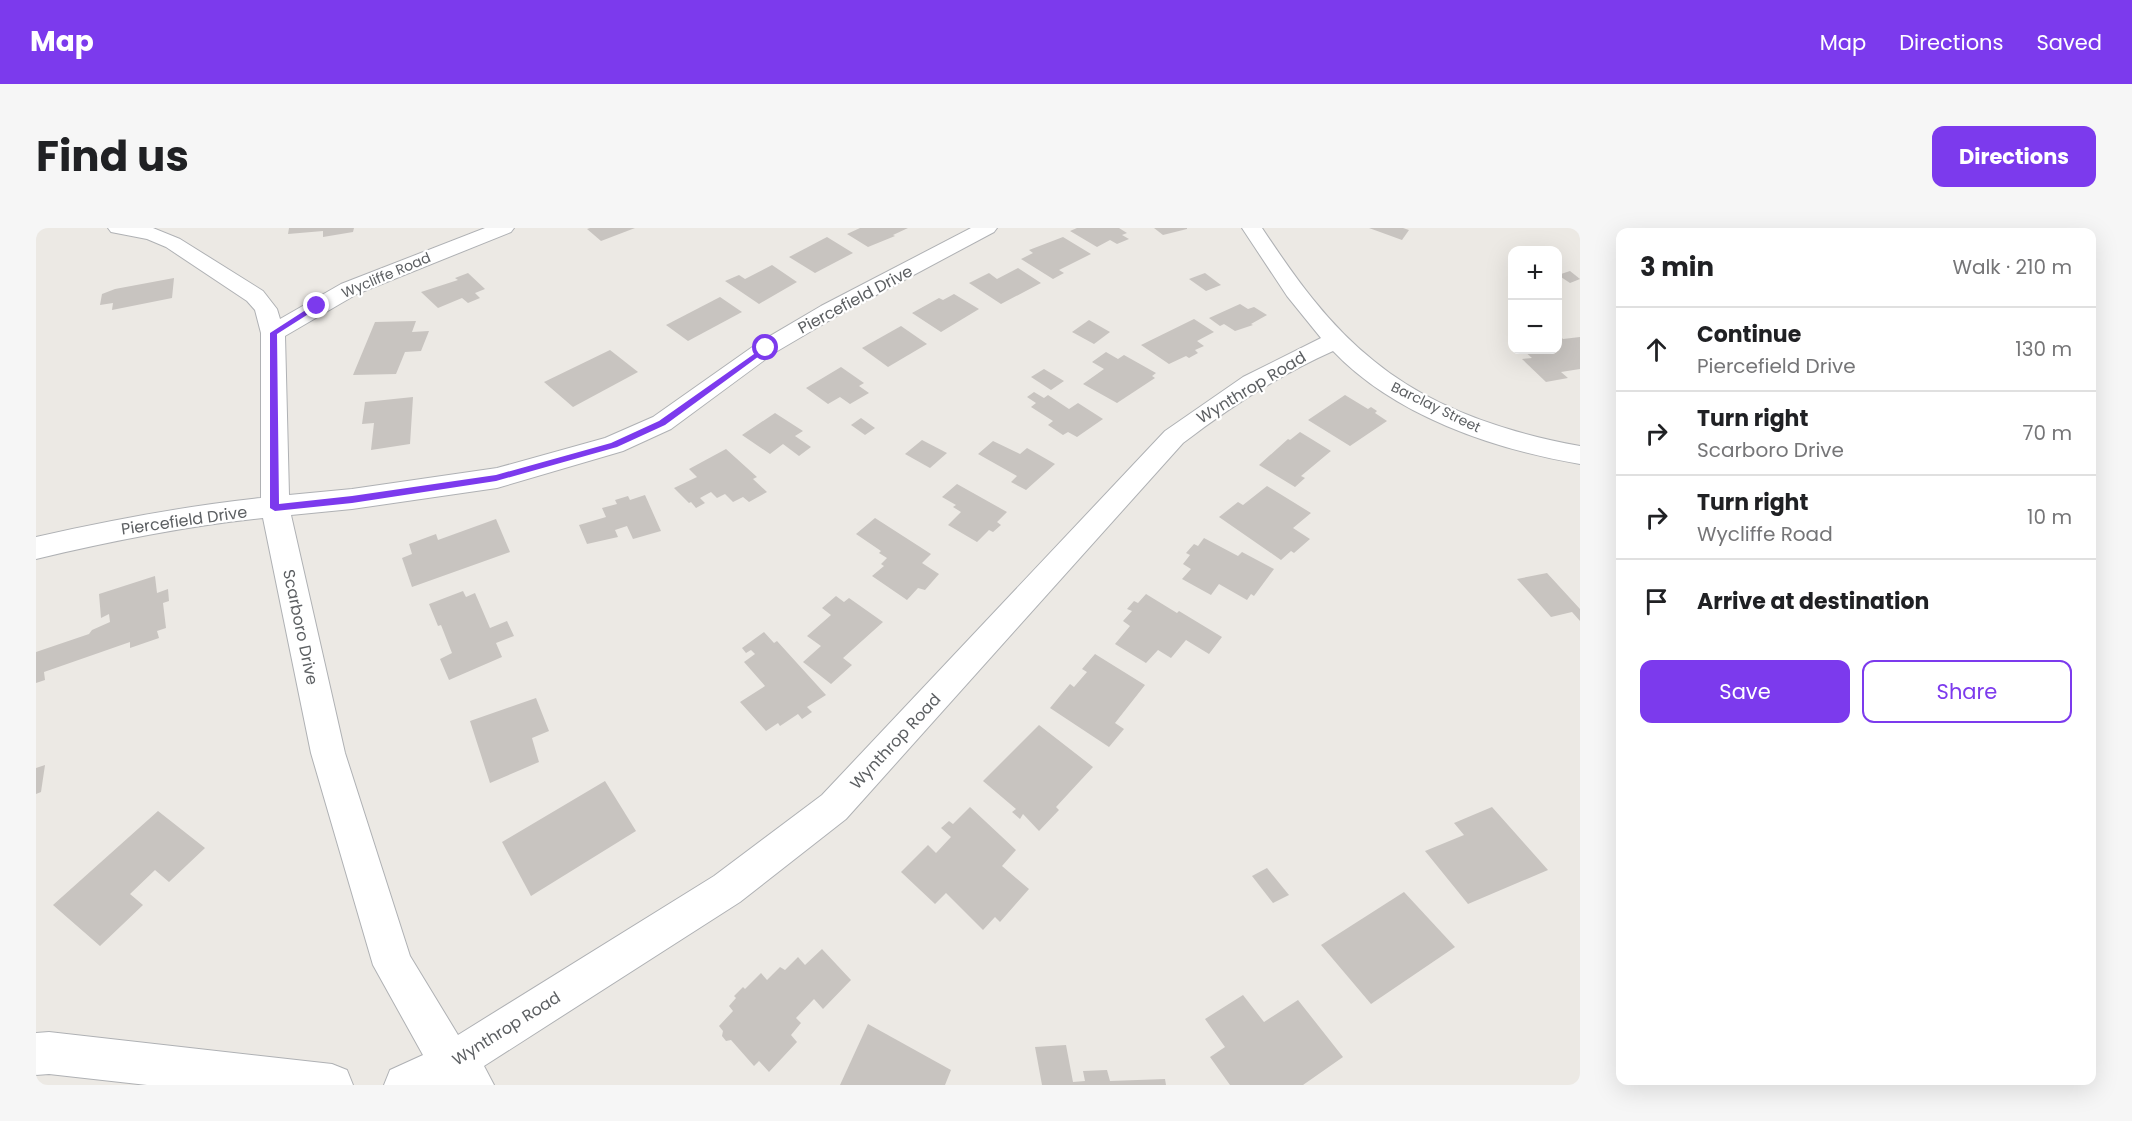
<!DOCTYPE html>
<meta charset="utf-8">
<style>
body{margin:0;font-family:Poppins,sans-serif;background:#f6f6f6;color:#202124}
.controls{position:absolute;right:18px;top:18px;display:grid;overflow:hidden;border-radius:12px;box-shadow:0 6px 24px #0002}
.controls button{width:54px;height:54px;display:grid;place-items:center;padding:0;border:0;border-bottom:2px solid #e0e0e0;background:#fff;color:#202124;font:30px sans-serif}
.stop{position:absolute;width:18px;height:18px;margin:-14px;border:4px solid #7c3aed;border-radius:50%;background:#fff}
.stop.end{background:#7c3aed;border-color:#fff;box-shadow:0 2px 6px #0008}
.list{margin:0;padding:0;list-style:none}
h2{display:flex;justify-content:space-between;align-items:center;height:78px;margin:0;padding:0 24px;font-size:26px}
h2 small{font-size:20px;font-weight:400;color:#757577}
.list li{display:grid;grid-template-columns:39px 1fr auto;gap:18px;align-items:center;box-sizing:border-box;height:84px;padding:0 24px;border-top:2px solid #e0e0e0}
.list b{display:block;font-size:22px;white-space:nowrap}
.list p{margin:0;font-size:20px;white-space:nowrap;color:#757577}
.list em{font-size:20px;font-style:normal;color:#757577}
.actions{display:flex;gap:12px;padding:18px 24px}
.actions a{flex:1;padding:14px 0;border:2px solid #7c3aed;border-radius:12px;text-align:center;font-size:21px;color:#7c3aed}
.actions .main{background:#7c3aed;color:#fff}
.icon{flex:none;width:33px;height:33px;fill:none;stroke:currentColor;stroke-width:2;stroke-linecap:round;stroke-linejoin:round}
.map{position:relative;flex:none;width:1544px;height:857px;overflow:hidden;border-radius:12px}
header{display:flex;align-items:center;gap:36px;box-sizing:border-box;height:84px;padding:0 30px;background:#7c3aed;color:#fff}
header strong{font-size:28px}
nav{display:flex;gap:33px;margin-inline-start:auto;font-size:21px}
.intro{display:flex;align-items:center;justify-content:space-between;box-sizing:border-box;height:144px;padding:0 36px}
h1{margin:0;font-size:42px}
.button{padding:15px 27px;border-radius:12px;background:#7c3aed;color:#fff;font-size:21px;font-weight:700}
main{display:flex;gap:36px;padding:0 36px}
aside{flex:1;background:#fff;border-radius:12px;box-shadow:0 6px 24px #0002}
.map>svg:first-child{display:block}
.building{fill:#c8c4c0}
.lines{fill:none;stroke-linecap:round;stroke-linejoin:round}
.minor-casing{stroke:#afb1b4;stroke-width:2}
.minor{fill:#fff;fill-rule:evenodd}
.route{fill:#7c3aed}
.labels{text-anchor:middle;stroke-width:4.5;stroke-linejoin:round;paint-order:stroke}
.far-street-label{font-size:14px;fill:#5c5f62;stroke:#fff}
.street-label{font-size:16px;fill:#5c5f62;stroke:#fff}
</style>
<header>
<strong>Map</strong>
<nav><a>Map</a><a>Directions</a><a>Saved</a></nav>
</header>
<div class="intro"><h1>Find us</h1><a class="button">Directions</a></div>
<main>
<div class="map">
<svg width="1544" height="857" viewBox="0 0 1544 857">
<rect width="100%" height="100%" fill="#ece9e4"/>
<g class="building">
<path d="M253,0H318L317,4L287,9V3L252,6Z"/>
<path d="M554,0H599L565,13L551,1Z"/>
<path d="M824,0H872L857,7L859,8L832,19L811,6Z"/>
<path d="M1041,0H1083L1091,5L1086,7L1093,11L1081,16L1074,12L1061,19L1034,3Z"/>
<path d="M1118,0H1151V1L1127,7Z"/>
<path d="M1333,0H1367L1373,2L1366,12Z"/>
<path d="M791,9L817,25L779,45L753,29Z"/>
<path d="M1027,9L1055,26L1023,42L1028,45L1017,51L985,31L997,25L993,22Z"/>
<path d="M736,37L761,54L723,76L689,53L703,47L709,51Z"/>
<path d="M982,40L1005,55L965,76L933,55L953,45L961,51Z"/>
<path d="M1534,43L1544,51L1534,55L1522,47Z"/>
<path d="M432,45L449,61L439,65L444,70L432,75L426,70L402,80L385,64L422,52L419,50Z"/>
<path d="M1169,45L1185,57L1170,63L1153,51Z"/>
<path d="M138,50L136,70L76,82L77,75L64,77L66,66L79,61Z"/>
<path d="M918,66L943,81L905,104L876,85L903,70L907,72Z"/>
<path d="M684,69L706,84L652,113L630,97Z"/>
<path d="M1204,76L1212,81L1218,79L1231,87L1215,96L1217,97L1199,103L1188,96L1184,98L1173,90Z"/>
<path d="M1158,91L1178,104L1161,113L1168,118L1159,122L1162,125L1153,130L1150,128L1133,136L1105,117Z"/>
<path d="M1053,92L1074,104L1058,116L1036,104Z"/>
<path d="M380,93L376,104L393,103L385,123L369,124L360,146L317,147L339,94Z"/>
<path d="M865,98L891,116L852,139L826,120Z"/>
<path d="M1522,106L1527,111L1544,109V141L1525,144L1532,150L1510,154L1486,131L1496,130L1487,122H1522Z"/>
<path d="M574,122L602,144L537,179L508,154Z"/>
<path d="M1070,124L1082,131L1088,127L1120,145L1116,148L1119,150L1081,175L1047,156L1068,141L1056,134Z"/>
<path d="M805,139L828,155L823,158L833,165L814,176L804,169L792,176L770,160Z"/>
<path d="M1008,141L1028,153L1015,162L995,149Z"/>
<path d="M998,164L1008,170L1012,167L1033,181L1042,175L1067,191L1041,209L1032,204L1027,207L1012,197L1017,193L995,179L1000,175L991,169Z"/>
<path d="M1309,167L1332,181L1335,179L1341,183L1339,185L1351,193L1314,218L1272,192Z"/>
<path d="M377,169L374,216L335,222L338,195L326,196L329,174Z"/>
<path d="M739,185L767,203L759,208L775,219L763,228L747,216L734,226L706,207Z"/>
<path d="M825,190L839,200L829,207L815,197Z"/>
<path d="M1264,204L1295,223L1265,248L1269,250L1259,259L1223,237L1252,211L1254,212Z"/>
<path d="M886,212L911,225L894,240L869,226Z"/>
<path d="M957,213L984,226L991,220L1019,236L990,262L975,254L981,248L942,226Z"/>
<path d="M690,221L721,249L717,251L731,264L713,274L707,269L697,274L689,266L681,270L675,264L664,270L669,275L660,280L655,274L653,275L638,260L661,249L653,241Z"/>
<path d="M921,256L971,284L961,294L965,297L957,304L953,302L941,314L912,297L925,284L917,279L920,277L906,269Z"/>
<path d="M1231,258L1275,285L1257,300L1274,311L1258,325L1255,323L1245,332L1183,289L1202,274L1207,277Z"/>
<path d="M609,267L625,303L597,311L591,298L579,302L582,309L551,316L543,297L570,289L566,280L581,276L579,272L592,268L594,272Z"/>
<path d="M839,290L895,326L886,335L903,346L889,362L882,360L871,372L836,348L848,338L845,336L851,330L843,325L845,323L820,306Z"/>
<path d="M460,291L474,324L376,359L366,330L376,326L373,316L400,306L402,312Z"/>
<path d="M1168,310L1202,328L1206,324L1238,341L1218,368L1215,366L1211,372L1183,356L1175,367L1146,351L1155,341L1147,336L1154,327L1150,325L1158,316L1162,318Z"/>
<path d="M1511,345L1544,381V393L1536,384L1515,389L1481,351Z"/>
<path d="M119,348L121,365L132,361L133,373L127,375L130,400L121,403L123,410L94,420V414L8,444L9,452L0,455V424L53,406L56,402L74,394L73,386L65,390L63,366Z"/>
<path d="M427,363L430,369L439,365L454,400L471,393L478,408L460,415L466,429L413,452L404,431L416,425L405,397L402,398L393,376Z"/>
<path d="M1110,366L1141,385L1143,383L1186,409L1173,426L1150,412L1135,430L1122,422L1110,435L1079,416L1094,398L1087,393L1096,383L1091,381L1098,373L1102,375Z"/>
<path d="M800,368L808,374L813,370L847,394L807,430L816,437L795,456L767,434L785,418L771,408L795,387L786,380Z"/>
<path d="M728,404L738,415L741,413L790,467L771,479L776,484L766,491L762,486L744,498L742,495L730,503L704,474L729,458L708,434L719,426L715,422L710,425L706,420Z"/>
<path d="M1059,426L1109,457L1079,495L1088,501L1073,519L1014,480L1034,456L1038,459L1051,444L1046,441Z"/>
<path d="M500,470L513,503L496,510L503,534L454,555L434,493Z"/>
<path d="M1003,497L1057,539L1020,579L1023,582L1003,603L987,586L984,591L976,584L980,581L947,553Z"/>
<path d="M9,537L5,564L0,566V540Z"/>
<path d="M569,553L600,603L495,668L466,614Z"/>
<path d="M934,579L980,622L966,638L993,661L964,694L959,689L947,702L910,665L899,676L865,644L892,617L900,625L915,609L905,600L913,593L917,596Z"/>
<path d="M1456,579L1512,642L1432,676L1389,623L1428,607L1418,595Z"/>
<path d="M122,583L169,620L133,654L119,642L94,666L107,677L64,718L17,677Z"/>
<path d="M1231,640L1253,667L1237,675L1216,648Z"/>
<path d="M1368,664L1419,719L1335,776L1285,717Z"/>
<path d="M786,721L815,752L787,781L778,771L760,790L765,795L755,807L761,814L733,844L723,833L718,838L695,812L690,813L686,808L687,803L683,798L697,783L693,778L700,770L698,768L707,759L709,761L725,745L731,752L744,739L749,742L762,729L769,737Z"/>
<path d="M1207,767L1228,794L1262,772L1307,829L1267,857H1194L1174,829L1189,819L1169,791Z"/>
<path d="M832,796L915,842L909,857H804Z"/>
<path d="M1030,817L1037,854L1049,853L1047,843L1071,842L1074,853L1129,851L1130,857H1006L999,819Z"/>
</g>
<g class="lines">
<defs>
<g id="minor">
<path d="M72,0H117L144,11L227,63L241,81L244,91L305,56L449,0H478L475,4L321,66L249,108L253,267L316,261L461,240L569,210L617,189L722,115L785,78L935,0H961L958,4L801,88L738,125L635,201L587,223L461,260L316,281L255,287L309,525L374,728L422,807L678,648L786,567L1129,203L1207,149L1285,110L1251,68L1206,0H1226C1258,48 1292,97 1338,133C1395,180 1472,205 1544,218V236C1457,221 1359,188 1297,123C1243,147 1194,179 1147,215L810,591L704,674L448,838L458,857H348L354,842L387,827L337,737L275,525L227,290C150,298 75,313 0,331V309C75,292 149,278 225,270V105L219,82L211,73L130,19L111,11L75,4Z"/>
<path d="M13,804L296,836L311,842L317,857H111L13,846L0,847V805Z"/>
</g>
</defs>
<use href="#minor" class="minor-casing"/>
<use href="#minor" class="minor"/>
</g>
<path class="route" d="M279,76L285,78L241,106L243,276L316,268L460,247L575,215L623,193L728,119L734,120L629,197L581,219L460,253L316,275L239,283L234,280V105Z"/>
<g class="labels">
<g class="far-street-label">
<text transform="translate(350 47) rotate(-23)" y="5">Wycliffe Road</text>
<text transform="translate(1400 179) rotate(26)" y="5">Barclay Street</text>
</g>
<g class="street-label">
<text transform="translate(819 71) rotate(-28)" y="6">Piercefield Drive</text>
<text transform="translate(1215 159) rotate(-31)" y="6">Wynthrop Road</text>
<text transform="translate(148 292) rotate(-8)" y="6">Piercefield Drive</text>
<text transform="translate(265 399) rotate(78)" y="6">Scarboro Drive</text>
<text transform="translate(859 513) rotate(-47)" y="6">Wynthrop Road</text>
<text transform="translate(470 800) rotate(-32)" y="6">Wynthrop Road</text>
</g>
</g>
</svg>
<div class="controls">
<button>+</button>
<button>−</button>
</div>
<div class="stop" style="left:730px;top:120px"></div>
<div class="stop end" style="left:281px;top:78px"></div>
</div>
<aside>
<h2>3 min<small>Walk · 210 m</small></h2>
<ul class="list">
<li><svg class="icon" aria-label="ahead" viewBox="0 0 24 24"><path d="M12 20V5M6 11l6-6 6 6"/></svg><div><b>Continue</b><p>Piercefield Drive</p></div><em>130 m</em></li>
<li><svg class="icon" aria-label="right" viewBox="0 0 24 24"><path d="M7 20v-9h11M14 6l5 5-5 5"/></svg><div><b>Turn right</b><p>Scarboro Drive</p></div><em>70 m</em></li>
<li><svg class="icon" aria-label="right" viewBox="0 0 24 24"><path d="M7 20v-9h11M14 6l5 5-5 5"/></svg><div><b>Turn right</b><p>Wycliffe Road</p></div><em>10 m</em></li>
<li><svg class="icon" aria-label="arrive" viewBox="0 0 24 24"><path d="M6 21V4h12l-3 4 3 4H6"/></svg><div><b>Arrive at destination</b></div></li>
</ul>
<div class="actions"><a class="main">Save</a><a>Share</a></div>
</aside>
</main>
